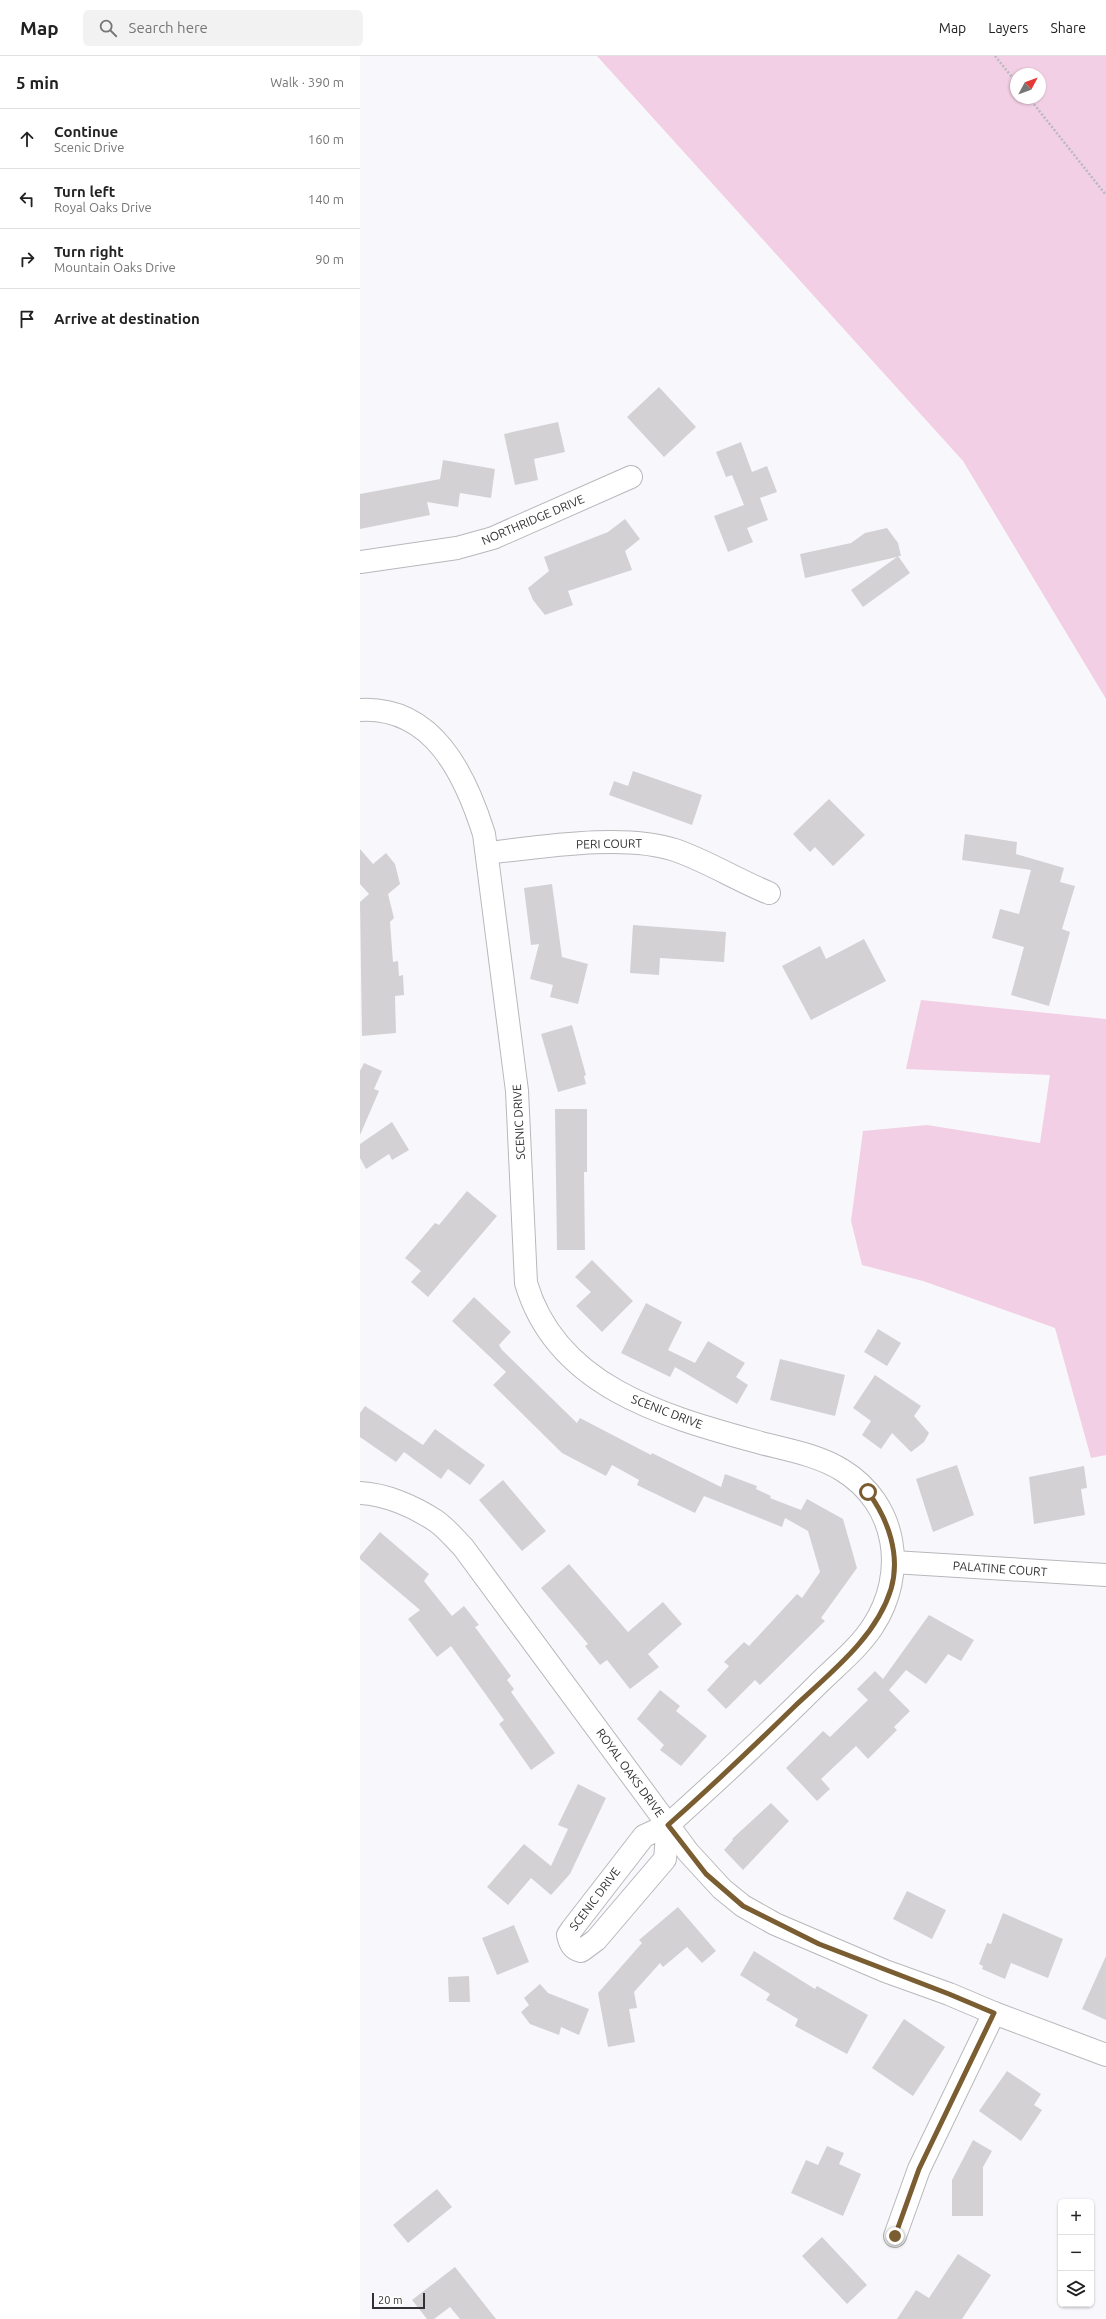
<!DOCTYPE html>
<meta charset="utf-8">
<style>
body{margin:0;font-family:Ubuntu,sans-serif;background:#f2f2f2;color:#222}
.controls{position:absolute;right:12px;bottom:12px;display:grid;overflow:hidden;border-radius:6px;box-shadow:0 1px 3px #0004}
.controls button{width:36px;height:36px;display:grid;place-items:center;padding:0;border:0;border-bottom:1px solid #e0e0e0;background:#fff;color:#222;font:20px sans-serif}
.compass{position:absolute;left:650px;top:12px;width:36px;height:36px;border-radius:50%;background:#fff;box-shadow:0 1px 3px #0004;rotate:49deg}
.scale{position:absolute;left:12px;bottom:10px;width:53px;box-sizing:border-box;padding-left:4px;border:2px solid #313233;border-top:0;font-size:11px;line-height:14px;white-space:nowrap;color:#313233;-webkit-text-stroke:3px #fff;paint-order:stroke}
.stop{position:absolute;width:12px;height:12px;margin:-9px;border:3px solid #7a5d30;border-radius:50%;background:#fff}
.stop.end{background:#7a5d30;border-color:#fff;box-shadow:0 1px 4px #0008}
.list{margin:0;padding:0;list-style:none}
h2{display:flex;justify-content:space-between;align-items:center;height:52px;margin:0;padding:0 16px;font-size:17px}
h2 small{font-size:13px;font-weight:400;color:#767676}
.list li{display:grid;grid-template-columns:26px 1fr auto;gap:12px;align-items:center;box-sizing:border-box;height:60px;padding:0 16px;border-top:1px solid #e0e0e0}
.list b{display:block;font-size:15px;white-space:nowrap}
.list p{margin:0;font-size:13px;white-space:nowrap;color:#767676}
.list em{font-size:13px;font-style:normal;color:#767676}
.icon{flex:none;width:22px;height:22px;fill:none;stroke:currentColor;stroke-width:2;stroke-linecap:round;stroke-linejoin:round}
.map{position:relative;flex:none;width:746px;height:2263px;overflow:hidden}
header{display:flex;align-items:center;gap:24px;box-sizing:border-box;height:56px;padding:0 20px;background:#fff;border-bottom:1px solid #e0e0e0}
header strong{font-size:19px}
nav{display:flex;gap:22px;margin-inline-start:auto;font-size:14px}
.search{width:280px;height:36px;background:#f2f2f2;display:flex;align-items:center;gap:10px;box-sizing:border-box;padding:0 14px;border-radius:6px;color:#767676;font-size:15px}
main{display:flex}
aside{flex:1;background:#fff}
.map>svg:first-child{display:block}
.green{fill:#f2cfe4;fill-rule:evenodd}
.building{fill:#d3d1d4}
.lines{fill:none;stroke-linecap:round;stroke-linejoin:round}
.minor-casing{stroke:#b7b8bb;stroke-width:24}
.path{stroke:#b9babd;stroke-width:2.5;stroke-dasharray:2 2;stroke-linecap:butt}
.minor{stroke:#fff;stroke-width:22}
.route{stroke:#7a5d30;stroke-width:5}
.labels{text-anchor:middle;stroke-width:3;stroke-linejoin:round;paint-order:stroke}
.street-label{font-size:12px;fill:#313233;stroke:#fff}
</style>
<header>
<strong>Map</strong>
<div class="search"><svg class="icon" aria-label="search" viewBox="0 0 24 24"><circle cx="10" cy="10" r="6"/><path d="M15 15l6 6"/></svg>Search here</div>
<nav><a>Map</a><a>Layers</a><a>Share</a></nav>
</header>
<main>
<aside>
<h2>5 min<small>Walk · 390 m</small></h2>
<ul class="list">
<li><svg class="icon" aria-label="ahead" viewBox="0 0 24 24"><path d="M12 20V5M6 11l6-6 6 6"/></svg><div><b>Continue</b><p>Scenic Drive</p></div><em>160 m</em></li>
<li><svg class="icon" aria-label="left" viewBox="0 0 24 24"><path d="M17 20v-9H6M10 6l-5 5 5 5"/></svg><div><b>Turn left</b><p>Royal Oaks Drive</p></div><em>140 m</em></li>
<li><svg class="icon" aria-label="right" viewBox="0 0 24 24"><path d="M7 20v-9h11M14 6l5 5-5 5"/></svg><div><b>Turn right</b><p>Mountain Oaks Drive</p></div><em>90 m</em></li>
<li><svg class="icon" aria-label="arrive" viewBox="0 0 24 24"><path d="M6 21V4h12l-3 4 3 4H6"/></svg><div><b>Arrive at destination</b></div></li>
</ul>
</aside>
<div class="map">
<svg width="746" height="2263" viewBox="0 0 746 2263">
<rect width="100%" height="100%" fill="#f8f8fc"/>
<g class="green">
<path d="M237,0H746V643L603,405ZM656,18H680V42H656Z"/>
<path d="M561,944L746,963V1399L731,1402L695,1272L563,1225L502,1209L491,1165L503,1075L567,1069L680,1087L690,1019L546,1013Z"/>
</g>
<g class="building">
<path d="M299,331L336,371L304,401L267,361Z"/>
<path d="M198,366L205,396L174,403L178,424L155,429L144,378Z"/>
<path d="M381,386L392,416L407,410L417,436L400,442L408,464L387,472L393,486L368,496L354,460L384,449L372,419L366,421L356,396Z"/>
<path d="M83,404L135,413L131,442L100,437L98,451L67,446L70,459L0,473V438L80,423Z"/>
<path d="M265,463L280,483L265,495L272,514L208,535L213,549L185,559L173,544L168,532L189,515L184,501L248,476Z"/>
<path d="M527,472L538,487L541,500H538L550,517L503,551L491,534L537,501L445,522L440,498L491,487L505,477Z"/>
<path d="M273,715L342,739L332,769L249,739L254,725L268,730Z"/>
<path d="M469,743L505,779L473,810L455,791L450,796L433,778Z"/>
<path d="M605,778L657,786L656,798L704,812L700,826L715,830L702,873L710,876L689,950L651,939L664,891L632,882L640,853L659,858L671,814L602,804Z"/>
<path d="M0,793L13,808L26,797L35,808L40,828L28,838L34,862L30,866L33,906L38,905L39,920L43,919L44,939L35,940L36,977L2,980L0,846L9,838L0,828Z"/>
<path d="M192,828L202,901L228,908L218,948L190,941L193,929L170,923L179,888L171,889L164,832Z"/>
<path d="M273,869L366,876L364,906L300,902L299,919L270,917Z"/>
<path d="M504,883L526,925L451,964L422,910L460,890L466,903Z"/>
<path d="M212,969L226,1019L224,1020L226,1028L198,1036L181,978Z"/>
<path d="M4,1007L22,1015L14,1033L19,1035L0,1079V1015Z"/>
<path d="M195,1053H227V1116H224L225,1194H197Z"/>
<path d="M32,1066L49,1094L32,1104L29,1098L6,1113L0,1102V1088Z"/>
<path d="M107,1135L137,1160L68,1241L51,1226L61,1215L45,1202L75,1167L79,1169Z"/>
<path d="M232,1204L273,1245L242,1276L216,1250L231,1236L215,1221Z"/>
<path d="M114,1241L151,1276L139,1289L142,1294L217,1367L220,1362L291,1399L292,1397L361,1431L365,1418L397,1430L396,1433L411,1440L410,1442L441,1454L447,1443L483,1463L497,1512L461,1562L465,1565L400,1629L395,1624L366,1653L347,1634L369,1610L364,1606L384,1586L389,1590L437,1538L442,1542L460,1516L448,1475L425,1462L422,1471L344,1440L335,1457L277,1429L279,1424L252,1409L246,1420L202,1397L133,1329L146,1316L92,1265Z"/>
<path d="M286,1247L322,1266L308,1294L335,1307L348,1285L385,1307L376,1321L388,1329L377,1348L315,1311L310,1321L261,1297Z"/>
<path d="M518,1273L541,1287L527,1310L504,1296Z"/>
<path d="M420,1303L485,1319L475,1360L410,1344Z"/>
<path d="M515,1319L561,1350L554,1360L569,1377L564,1386L551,1396L532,1377L521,1393L502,1379L511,1365L493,1352Z"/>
<path d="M5,1350L63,1389L75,1373L125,1409L110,1429L88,1413L81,1423L44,1396L36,1406L0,1381V1357Z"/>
<path d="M597,1409L614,1459L573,1476L556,1423Z"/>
<path d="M724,1410L727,1432L721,1433L725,1459L674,1468L669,1421Z"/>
<path d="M143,1424L186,1475L162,1495L119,1444Z"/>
<path d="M20,1476L69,1518L64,1525L92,1560L104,1550L119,1569L115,1571L151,1620L147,1624L154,1633L151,1636L195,1697L171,1714L139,1668L144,1664L91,1590L77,1601L48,1563L60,1554L0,1503V1500Z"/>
<path d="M209,1508L268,1576L303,1546L322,1568L288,1598L299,1611L270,1633L247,1604L240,1609L225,1590L228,1588L181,1532Z"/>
<path d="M569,1559L614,1584L601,1605L588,1598L566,1628L546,1614L529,1634L550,1655L534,1671L537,1674L508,1703L496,1690L461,1723L470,1733L457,1745L426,1712L463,1675L470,1681L508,1644L497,1633L515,1615L523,1623Z"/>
<path d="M300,1634L320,1650L316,1655L347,1680L321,1710L300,1694L304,1689L277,1663Z"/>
<path d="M218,1728L246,1742L210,1818L191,1839L171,1822L148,1849L127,1831L164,1788L191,1810L208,1773L198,1769Z"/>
<path d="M411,1747L429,1765L383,1814L364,1794L373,1784L372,1783Z"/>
<path d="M547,1835L586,1854L572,1883L533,1863Z"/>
<path d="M318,1851L356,1895L342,1907L327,1891L303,1911L300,1907L274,1936L277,1952L269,1953L275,1986L248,1991L238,1937L282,1887L279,1884Z"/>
<path d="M643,1857L703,1883L688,1922L651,1907L645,1923L622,1913L623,1910L619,1908L627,1887L631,1888Z"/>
<path d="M154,1869L169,1906L137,1919L122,1882Z"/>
<path d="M394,1895L455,1933L457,1930L508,1959L487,1998L435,1970L438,1963L406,1944L410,1938L380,1919Z"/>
<path d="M746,1900V1964L722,1953Z"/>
<path d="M109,1920L110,1946H89L88,1921Z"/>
<path d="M180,1928L188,1937L229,1953L219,1979L201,1971L199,1979L170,1968L161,1956L169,1949L164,1942Z"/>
<path d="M544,1963L585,1991L553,2040L512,2012Z"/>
<path d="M647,2015L681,2038L674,2049L682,2054L661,2085L619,2055Z"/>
<path d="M613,2084L632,2095L623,2111V2160H592V2124Z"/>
<path d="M467,2090L484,2097L479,2108L501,2118L483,2160L431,2137L446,2104L458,2109Z"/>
<path d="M77,2133L92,2151L48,2187L33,2169Z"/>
<path d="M462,2181L507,2229L487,2248L442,2200Z"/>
<path d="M598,2198L631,2219L602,2263H537L556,2234L569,2242Z"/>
<path d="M95,2211L136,2263H100L90,2251L74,2263H67L52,2244Z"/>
</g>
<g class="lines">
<defs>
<g id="minor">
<path d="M0,506L97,492L133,482L271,421"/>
<path d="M0,654C73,650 105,718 124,778L157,1035L166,1227C197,1333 308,1361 401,1387C428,1394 458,1399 482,1414C538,1448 547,1518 513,1570C499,1592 476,1610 457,1629C409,1677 359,1723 308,1769"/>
<path d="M127,797C180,791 265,777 315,794C347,805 377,824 409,837"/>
<path d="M0,1437C26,1438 55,1451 76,1465C86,1472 95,1483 103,1491L328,1796L362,1833L383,1850L415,1868L525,1915L589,1938L634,1957L746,1999"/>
<path d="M533,1506L746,1519"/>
<path d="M308,1769L305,1803L236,1884L221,1895C212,1893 210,1887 208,1879L212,1873L284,1780Z"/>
<path d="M535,2180L559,2113L634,1957"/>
</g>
</defs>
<use href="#minor" class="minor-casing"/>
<g class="path">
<path d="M635,0L656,26"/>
<path d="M669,42L746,139"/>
</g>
<use href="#minor" class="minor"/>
</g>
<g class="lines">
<path class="route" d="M508,1436C528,1463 541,1499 531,1533C516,1582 470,1617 434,1651C393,1691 351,1731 308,1769L346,1818L383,1850L459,1888L589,1938L634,1957L559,2113L535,2180"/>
</g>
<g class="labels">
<g class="street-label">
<text transform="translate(173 464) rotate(-23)" y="4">NORTHRIDGE DRIVE</text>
<text transform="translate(249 788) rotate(-1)" y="4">PERI COURT</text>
<text transform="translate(159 1066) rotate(-93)" y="4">SCENIC DRIVE</text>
<text transform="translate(307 1356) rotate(21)" y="4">SCENIC DRIVE</text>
<text transform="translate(640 1513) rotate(4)" y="4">PALATINE COURT</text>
<text transform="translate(270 1717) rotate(54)" y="4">ROYAL OAKS DRIVE</text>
<text transform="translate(235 1843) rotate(-53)" y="4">SCENIC DRIVE</text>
</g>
</g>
</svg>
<div class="controls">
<button>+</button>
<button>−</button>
<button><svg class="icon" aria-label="layers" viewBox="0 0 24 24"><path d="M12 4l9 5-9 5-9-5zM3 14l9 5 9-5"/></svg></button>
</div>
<svg class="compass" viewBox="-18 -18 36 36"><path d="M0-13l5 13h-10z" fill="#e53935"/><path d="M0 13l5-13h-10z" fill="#767676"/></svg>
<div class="scale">20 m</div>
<div class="stop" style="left:508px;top:1436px"></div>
<div class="stop end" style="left:535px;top:2180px"></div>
</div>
</main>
